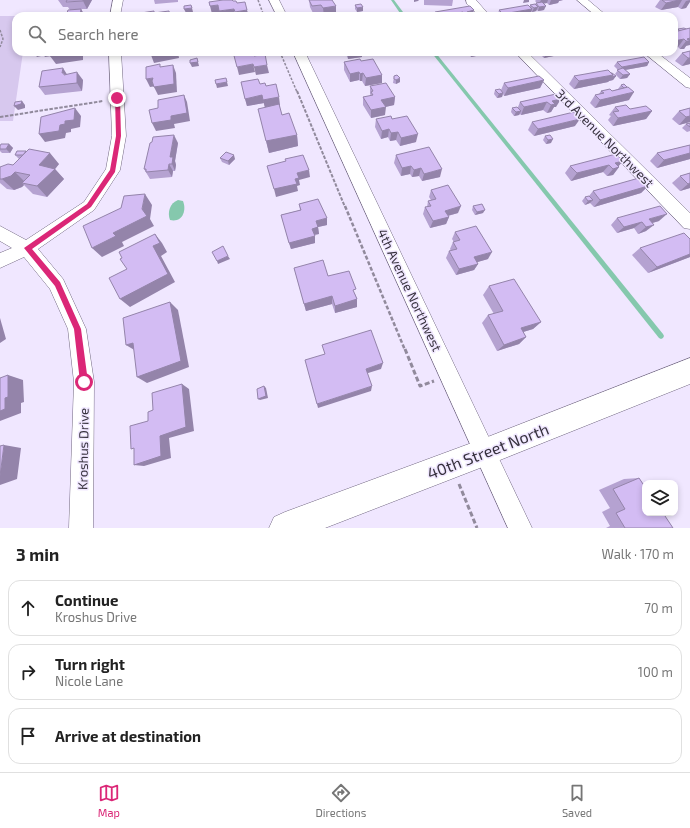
<!DOCTYPE html>
<meta charset="utf-8">
<style>
body{margin:0;font-family:"Exo 2",sans-serif;background:#f2f2f2;color:#222}
.controls{position:absolute;right:12px;bottom:12px;display:grid;overflow:hidden;border-radius:8px;box-shadow:0 2px 6px #0003}
.controls button{width:36px;height:36px;display:grid;place-items:center;padding:0;border:0;border-bottom:1px solid #e0e0e0;background:#fff;color:#222;font:20px sans-serif}
.stop{position:absolute;width:12px;height:12px;margin:-9px;border:3px solid #db2777;border-radius:50%;background:#fff}
.stop.end{background:#db2777;border-color:#fff;box-shadow:0 1px 4px #0008}
.list{margin:0;padding:0;list-style:none}
h2{display:flex;justify-content:space-between;align-items:center;height:52px;margin:0;padding:0 16px;font-size:17px}
h2 small{font-size:13px;font-weight:400;color:#767676}
.list li{display:grid;grid-template-columns:26px 1fr auto;gap:12px;align-items:center;box-sizing:border-box;height:56px;margin:0 8px 8px;padding:0 8px;border:1px solid #e0e0e0;border-radius:12px}
.list b{display:block;font-size:15px;white-space:nowrap}
.list p{margin:0;font-size:13px;white-space:nowrap;color:#767676}
.list em{font-size:13px;font-style:normal;color:#767676}
.icon{flex:none;width:22px;height:22px;fill:none;stroke:currentColor;stroke-width:2;stroke-linecap:round;stroke-linejoin:round}
.map{position:relative;flex:none;width:690px;height:528px;overflow:hidden}
.search{position:absolute;background:#fff;box-shadow:0 2px 6px #0003;left:12px;right:12px;top:12px;height:44px;display:flex;align-items:center;gap:10px;box-sizing:border-box;padding:0 14px;border-radius:12px;color:#767676;font-size:15px}
.sheet{height:244px;background:#fff}
nav{display:flex;justify-content:space-around;align-items:center;box-sizing:border-box;height:56px;border-top:1px solid #e0e0e0;background:#fff;font-size:11px;color:#767676}
nav a{display:grid;justify-items:center;gap:2px}
nav .on{color:#db2777}
.map>svg:first-child{display:block}
.green{fill:#d7c8ee}
.water{fill:#85c8ad}
.lines{fill:none;stroke-linecap:round;stroke-linejoin:round}
.stream{fill:#85c8ad;fill-rule:evenodd}
.street-casing{stroke:#726882;stroke-width:1}
.secondary-casing{stroke:#726882;stroke-width:1}
.path-far3{stroke:#918a9c;stroke-width:1.5;stroke-dasharray:2.5 1.5;stroke-linecap:butt}
.path-far2{stroke:#918a9c;stroke-width:2;stroke-dasharray:3.5 1.5;stroke-linecap:butt}
.path-far1{stroke:#918a9c;stroke-width:2.5;stroke-dasharray:4 2;stroke-linecap:butt}
.path{stroke:#918a9c;stroke-width:3;stroke-dasharray:5 2.5;stroke-linecap:butt}
.street{fill:#fff;fill-rule:evenodd}
.secondary{fill:#fff;fill-rule:evenodd}
.wall{fill:#b5a2d1}
.shaded-wall{fill:#9484aa}
.building{fill:#d3bcf3;stroke:#9484aa}
.route{fill:#db2777}
.labels{text-anchor:middle;stroke-width:3;stroke-linejoin:round;paint-order:stroke}
.street-label{font-size:13px;fill:#36313d;stroke:#f0e7ff}
.near-street-label{font-size:16px;fill:#36313d;stroke:#f0e7ff}
</style>
<div class="map">
<svg width="690" height="528" viewBox="0 0 690 528">
<rect width="100%" height="100%" fill="#f0e7ff"/>
<path class="green" d="M0,16H28H16V52H23L13,121H0Z"/>
<path class="water" d="M178,200L183,201C187,211 182,223 170,220C167,212 170,203 178,200Z"/>
<g class="lines">
<g class="stream">
<path d="M391,0H394L406,16H402Z"/>
<path d="M431,52H435L663,334L664,336L663,338L661,339L659,338Z"/>
</g>
<defs>
<g id="street">
<path d="M113,0H123L120,16H110Z"/>
<path d="M269,0H279L287,16H277Z"/>
<path d="M466,0H476L490,16H479L467,4Z"/>
<path d="M577,0H588L607,16H596Z"/>
<path d="M109,52H121L126,136L120,170L94,210L38,249L63,279L86,329L94,382L93,528H69L74,382L68,329L50,289L24,257L0,268V253L12,248L0,241V226L26,240L84,202L106,169L112,136Z"/>
<path d="M293,52H305L532,528H508Z"/>
<path d="M515,52H527L690,213V229L684,228Z"/>
<path d="M643,52H656L690,78V88L686,87Z"/>
</g>
<path id="secondary" d="M690,358V384L485,466L325,528H269L274,517L285,512L485,438Z"/>
</defs>
<use href="#street" class="street-casing"/>
<use href="#secondary" class="secondary-casing"/>
<g class="path-far3">
<path d="M258,0L264,16"/>
<path d="M0,30L3,39L0,47"/>
<path d="M280,52L297,92"/>
</g>
<g class="path-far2">
<path d="M297,91L345,207"/>
<path d="M0,117L103,101"/>
</g>
<path class="path-far1" d="M345,206L405,350"/>
<g class="path">
<path d="M405,349L420,386L434,381"/>
<path d="M459,484L477,528"/>
</g>
<use href="#street" class="street"/>
<use href="#secondary" class="secondary"/>
</g>
<g class="wall">
<path d="M58,0H92L87,9H81L85,16H51L67,13L70,10L68,7H63Z"/>
<path d="M154,0H178V2L155,4Z"/>
<path d="M309,0H332L336,14L324,16L322,13H313L310,7Z"/>
<path d="M424,0H453L452,6L424,5Z"/>
<path d="M536,0H563L559,1L558,3L549,5L547,3L543,4L544,10L538,11L537,10L536,11L532,12L531,11V13L513,16H500L498,14L499,10L530,7V5L535,4L536,3H537L535,1Z"/>
<path d="M660,0H690L686,8L681,9L678,7L661,10L655,7Z"/>
<path d="M355,5L363,7V11L357,12L355,9Z"/>
<path d="M474,10L472,16H434L435,12Z"/>
<path d="M690,28L686,46L684,49H680L678,47L674,48V30Z"/>
<path d="M690,51V64L682,66L675,61L682,53Z"/>
<path d="M334,52H362V57L348,59L346,54L335,55Z"/>
<path d="M468,52H477L476,56L471,57L468,53Z"/>
<path d="M539,52H573L544,58L540,54V53Z"/>
<path d="M361,61L382,75V83L365,86L362,81H360L359,80L350,82L344,70V62Z"/>
<path d="M617,62H649L647,66L625,70L630,74L627,78L620,79L615,74L618,70L614,66Z"/>
<path d="M67,74L83,80L82,91L45,95L39,87Z"/>
<path d="M394,76L400,82L396,84L393,83Z"/>
<path d="M574,76H616L613,80L609,81L608,82L574,89L569,84Z"/>
<path d="M544,80L540,88L504,96L503,94L502,97L497,98L494,94L495,90H501L504,83Z"/>
<path d="M241,82L260,84L266,86L280,105H279L282,115L297,135L298,146L269,153L261,120L265,107L264,103L247,106Z"/>
<path d="M624,84L629,100L595,108L590,103L595,95L599,94L601,91H612L618,89L621,85Z"/>
<path d="M370,86L395,97L394,105L385,107V115L371,118L363,105V97L371,96L370,94Z"/>
<path d="M556,94V107H554L551,112L547,113L543,110L521,115L520,114L519,115L514,116L511,112L512,108L518,107L520,102Z"/>
<path d="M615,107L630,109L652,111L646,119L613,126L608,120L611,116L609,115Z"/>
<path d="M690,108V122L679,125L672,119L679,111Z"/>
<path d="M376,119H392L416,142L400,146L396,140L390,141L388,137L381,139L375,127Z"/>
<path d="M532,122L575,126L534,136L528,130Z"/>
<path d="M690,123V131L687,132L682,128L686,124Z"/>
<path d="M545,136L551,143L546,144L543,140Z"/>
<path d="M178,143L175,161L176,165L175,171H173L172,177L150,179L144,169Z"/>
<path d="M9,144L13,148L10,153H2L0,151V146Z"/>
<path d="M690,145V159L657,168L650,161L657,153Z"/>
<path d="M17,151L59,164L55,169L64,179L47,197L33,194L24,185L22,187L14,190L7,189L0,183V167L13,165L19,159L15,155Z"/>
<path d="M396,155L440,177L422,181L419,176L412,177L410,174L401,176L394,163Z"/>
<path d="M220,158L235,159L229,165L222,162Z"/>
<path d="M623,161L618,166L619,167L613,175L607,176L603,172L571,181L565,173L570,166Z"/>
<path d="M690,173V188L680,191L672,183L680,176Z"/>
<path d="M648,186L641,193L594,207L590,203L585,205L582,201L585,197L589,196L593,191Z"/>
<path d="M431,190L458,213L448,216L449,217L446,224L430,228L423,214L425,207H427L428,201L431,200L429,197Z"/>
<path d="M299,204L327,225L318,227L319,234L314,235L315,243L291,249L281,215L300,210Z"/>
<path d="M473,206L483,213L475,215L472,210Z"/>
<path d="M617,218L659,221L652,223L646,231L638,234L634,228L617,233L611,225Z"/>
<path d="M455,232L488,259L477,262L478,264L474,270L456,275L446,258L449,251H451L450,249L453,242H454L452,239Z"/>
<path d="M690,239V257L648,273L632,255L640,248Z"/>
<path d="M294,268L328,276L355,294L357,299V307L335,313L332,304L306,311Z"/>
<path d="M489,286L541,322L533,329L523,332L526,337L519,344L497,351L482,323L488,315L494,314L483,295Z"/>
<path d="M639,478L673,528H606L610,526L602,512L610,508L599,490L624,479Z"/>
</g>
<g class="shaded-wall">
<path d="M83,0H92L87,9L83,1Z"/>
<path d="M414,0H419L418,1L414,2Z"/>
<path d="M524,0H529V2L523,3Z"/>
<path d="M541,0H548L547,3L539,4Z"/>
<path d="M551,0H563L559,1L558,3L549,5Z"/>
<path d="M679,0H682L678,7L661,10L666,3Z"/>
<path d="M690,0V2L686,8L681,9L686,1Z"/>
<path d="M218,5L220,12L212,14L210,6Z"/>
<path d="M336,6V14L324,16L323,8Z"/>
<path d="M546,6L544,10L538,11L539,7Z"/>
<path d="M363,7V11L357,12V8Z"/>
<path d="M538,7L536,11L532,12L534,8Z"/>
<path d="M192,8L193,12L186,13L184,9Z"/>
<path d="M81,9L85,16H80Z"/>
<path d="M234,9L235,16H221L219,11Z"/>
<path d="M532,9L531,13L513,16H503V14Z"/>
<path d="M247,10L249,16H236L235,12Z"/>
<path d="M474,10L472,16H464V14L467,12Z"/>
<path d="M463,12L462,16H442Z"/>
<path d="M690,38V45L686,46L684,49H680L686,41L687,39Z"/>
<path d="M684,39L678,47L674,48V41Z"/>
<path d="M38,52H42L41,56L37,57L34,53Z"/>
<path d="M42,52H55L57,55L45,57Z"/>
<path d="M77,52H83V60L56,64L50,56Z"/>
<path d="M145,52H178L179,58L154,63L151,55L147,56Z"/>
<path d="M348,52H362V57L348,59Z"/>
<path d="M477,52L476,56L471,57L472,53Z"/>
<path d="M547,52H573L544,58Z"/>
<path d="M197,58L199,66L192,67L190,63Z"/>
<path d="M688,58H690V64L682,66Z"/>
<path d="M649,62L647,66L619,71L622,67Z"/>
<path d="M253,64L255,72L239,75L237,67Z"/>
<path d="M173,65L176,73L177,92L158,95L154,87Z"/>
<path d="M267,65L269,73L256,75L254,67Z"/>
<path d="M63,68L68,76L62,73Z"/>
<path d="M77,72L83,80L82,91L77,83Z"/>
<path d="M359,72V80L350,82V74Z"/>
<path d="M363,73L362,81H360V74Z"/>
<path d="M630,74L627,78L620,79L623,75Z"/>
<path d="M382,75V83L365,86L366,78Z"/>
<path d="M613,75L616,76L613,80L609,81L608,82L574,89L579,81Z"/>
<path d="M153,78L157,86L150,87L146,79Z"/>
<path d="M400,78V82L396,84V80Z"/>
<path d="M544,80L540,88L504,96L508,88Z"/>
<path d="M227,82L228,86L217,88L216,84Z"/>
<path d="M634,92L629,100L595,108L600,100Z"/>
<path d="M503,93L502,97L497,98L499,94Z"/>
<path d="M184,95L187,102L190,121L174,124L175,128L156,131L152,123L171,116Z"/>
<path d="M262,95L264,103L247,106L245,99Z"/>
<path d="M279,97L280,105L265,108L263,100Z"/>
<path d="M395,97L394,105L381,108V100Z"/>
<path d="M561,99L556,107H554L551,112L547,113L551,105L552,101Z"/>
<path d="M22,101L25,105V108L18,110L14,106Z"/>
<path d="M547,102L543,110L521,115L524,107Z"/>
<path d="M386,107L385,115L371,118V110Z"/>
<path d="M75,108L81,116L80,127L71,129V132L66,133L65,138L45,142L39,134L60,125L65,121Z"/>
<path d="M521,111L519,115L514,116L516,112Z"/>
<path d="M652,111L646,119L613,126L618,118Z"/>
<path d="M690,116V122L679,125L686,117Z"/>
<path d="M580,119L575,126L534,136L538,129Z"/>
<path d="M389,129L388,137L381,139L382,131Z"/>
<path d="M398,132L396,140L390,141L391,133Z"/>
<path d="M418,134L416,142L400,146L401,138Z"/>
<path d="M174,135L178,143L175,161L176,165L175,171L172,164L170,157Z"/>
<path d="M297,135L298,146L269,153L266,141Z"/>
<path d="M553,139L551,143L546,144L548,140Z"/>
<path d="M9,144L13,148L10,153L6,149Z"/>
<path d="M50,153L59,164L55,169L64,179L47,197L37,186L39,165Z"/>
<path d="M690,153V159L657,168L664,160Z"/>
<path d="M234,155L235,159L229,165L228,161Z"/>
<path d="M623,161L617,168L619,167L613,175L607,176L613,169L615,163Z"/>
<path d="M169,164L173,171L172,177L168,170Z"/>
<path d="M609,165L603,172L571,181L577,173Z"/>
<path d="M411,166L410,174L401,176L402,168Z"/>
<path d="M421,168L419,176L412,177L414,170Z"/>
<path d="M442,169L440,177L422,181L424,174Z"/>
<path d="M309,170L310,177L299,180L300,185L297,186L298,191L276,197L274,189L295,179L297,173Z"/>
<path d="M15,172L26,183H22L24,185L22,187L14,190L2,179Z"/>
<path d="M690,183V188L680,191L688,184Z"/>
<path d="M648,186L641,193L594,207L600,200Z"/>
<path d="M145,194L152,205L150,219L154,226L122,242L124,246L102,257L92,248L113,233L142,209Z"/>
<path d="M593,200L590,203L585,205L588,201Z"/>
<path d="M461,206L458,213L443,217L445,211Z"/>
<path d="M485,210L483,213L475,215L477,212Z"/>
<path d="M667,214L659,221L645,225L649,219Z"/>
<path d="M449,217L446,224L430,228L433,221Z"/>
<path d="M327,218V225L318,227L319,234L313,235L312,229L316,221Z"/>
<path d="M642,222L634,228L617,233L624,227Z"/>
<path d="M654,225L646,231L638,234L646,227Z"/>
<path d="M155,234L162,243L167,252L161,256L175,282L130,307L120,299L153,246Z"/>
<path d="M315,236V243L291,249L289,243Z"/>
<path d="M492,252L488,259L471,264L474,257Z"/>
<path d="M690,254V257L648,273L657,267Z"/>
<path d="M228,256L230,259L218,264L217,261Z"/>
<path d="M478,264L474,270L456,275L459,269Z"/>
<path d="M332,296V304L306,311L304,304Z"/>
<path d="M357,299V307L335,313V306Z"/>
<path d="M170,302L178,310L189,367L147,383L137,377Z"/>
<path d="M0,318L6,339L0,343Z"/>
<path d="M541,322L533,329L513,335L521,328Z"/>
<path d="M526,337L519,344L497,351L504,345Z"/>
<path d="M133,343L136,351L126,345Z"/>
<path d="M383,363L381,369L365,374L366,369Z"/>
<path d="M8,375L23,380L24,402L21,403V413L0,421V411L5,398Z"/>
<path d="M182,384L189,389L194,431L169,438L171,458L144,466L134,465Z"/>
<path d="M264,386L266,388L268,398L260,400L258,399Z"/>
<path d="M372,386L371,391L318,408L317,404Z"/>
<path d="M4,445L21,448L17,479L0,485V488V476Z"/>
</g>
<g class="building">
<path d="M67,0H83V1L66,2Z"/>
<path d="M223,0H232L233,1H236L237,3L245,2L247,10L235,12L234,9L219,11L218,5L210,6L209,2Z"/>
<path d="M309,0H332L336,6L323,8L321,5L312,6Z"/>
<path d="M662,0H679L666,3Z"/>
<path d="M542,2L546,6L539,7L536,3Z"/>
<path d="M361,4L363,7L357,8L355,5Z"/>
<path d="M535,4L538,7L534,8L530,5Z"/>
<path d="M191,5L192,8L184,9V6Z"/>
<path d="M528,5L532,9L503,14L499,10Z"/>
<path d="M470,6L474,10L467,12L469,13L464,14L463,12L442,16H438L435,12Z"/>
<path d="M81,9L80,16H51V15L67,13L68,10Z"/>
<path d="M154,11V13L169,11L170,16H141V13Z"/>
<path d="M372,14L374,16H369L368,15Z"/>
<path d="M684,28L686,29L680,31L678,29Z"/>
<path d="M690,28V38L687,39L690,41H686L684,39L674,41V32Z"/>
<path d="M674,30H677L678,31L674,32Z"/>
<path d="M690,51V58H688L682,53Z"/>
<path d="M51,52H77L50,56Z"/>
<path d="M150,52H167L151,55Z"/>
<path d="M233,52H253L254,56L265,54L267,65L254,67L253,64L237,67Z"/>
<path d="M644,57L649,62L622,67L617,62Z"/>
<path d="M197,58L198,62L190,63V60Z"/>
<path d="M360,59L361,61L373,59L382,75L366,78L363,73L360,74L359,72L350,74L344,62Z"/>
<path d="M160,64V67L173,65L174,84L154,87L152,81L153,78L146,79V67Z"/>
<path d="M63,68L62,73H64V75L77,72V83L39,87L42,71Z"/>
<path d="M623,68L630,74L623,75L617,70Z"/>
<path d="M608,70L613,75L579,81L574,76Z"/>
<path d="M611,73H612L616,76L612,77L613,75Z"/>
<path d="M397,75L400,78L396,80L394,79V76Z"/>
<path d="M539,76L544,80L508,88L504,83Z"/>
<path d="M226,78L227,82L216,84L215,80Z"/>
<path d="M258,79L260,84L265,83L266,86L276,84L279,97L263,100L262,95L245,99L241,82Z"/>
<path d="M386,83L395,97L381,100L386,107L371,110L363,97L373,95L371,92L373,91L370,86Z"/>
<path d="M624,84L627,87L624,88L621,85Z"/>
<path d="M628,87L634,92L600,100L595,95L604,93L601,91L610,89L612,91Z"/>
<path d="M500,89L503,93L499,94L495,90Z"/>
<path d="M556,94L561,99L552,101L555,104L551,105L547,102L524,107L520,102Z"/>
<path d="M184,95L187,113L171,116V120L152,123L149,110L158,108V100Z"/>
<path d="M22,101L21,104L14,106L15,102Z"/>
<path d="M279,104L282,115L289,113L297,135L266,141L258,109Z"/>
<path d="M626,105L630,109L646,106L652,111L618,118L613,112L619,111L615,107Z"/>
<path d="M517,107L521,111L516,112L512,108Z"/>
<path d="M75,108L74,120L65,121V124L60,125L59,131L39,134L41,117Z"/>
<path d="M690,108V116L686,117L679,111Z"/>
<path d="M574,112L580,119L538,129L532,122Z"/>
<path d="M391,116L392,119L407,116L418,134L401,138L398,132L391,133L389,129L382,131L376,119Z"/>
<path d="M690,123V127L686,124Z"/>
<path d="M174,135L170,157H173L172,164H169L168,170L146,172V169H144L150,143L152,142L153,137Z"/>
<path d="M550,135L553,139L548,140L545,136Z"/>
<path d="M1,144H9L6,149H0V146Z"/>
<path d="M690,145V153L664,160L657,153Z"/>
<path d="M429,147L442,169L424,174L421,168L414,170L411,166L402,168L396,155Z"/>
<path d="M29,149L50,153L39,165L55,169L37,186L22,183L30,175L15,172L11,176L2,179H0V167L8,164L13,165Z"/>
<path d="M17,151H26L23,155H15Z"/>
<path d="M226,152L234,155L228,161L220,158Z"/>
<path d="M616,154L623,161L615,163L619,167L613,169L609,165L577,173L570,166Z"/>
<path d="M303,155L309,170L297,173L299,178L295,179L297,184L274,189L267,166L286,161L285,159Z"/>
<path d="M690,173V183L688,184L680,176Z"/>
<path d="M639,178L648,186L600,200L593,191Z"/>
<path d="M448,185L461,206L445,211L449,217L433,221L425,207L431,206L428,201L436,199L431,190Z"/>
<path d="M145,194L142,209L147,216L113,233L116,236L92,248L83,226L121,208L124,196Z"/>
<path d="M589,196L593,200L588,201L585,197Z"/>
<path d="M318,199L327,218L316,221L318,227L312,229L315,236L289,243L281,215L301,210L299,204Z"/>
<path d="M482,204L485,210L477,212L473,206Z"/>
<path d="M660,206L667,214L649,219L654,225L646,227L642,222L624,227L617,218Z"/>
<path d="M476,226L492,252L474,257L478,264L459,269L449,251L457,249L453,242L460,240L455,232Z"/>
<path d="M684,233L690,239V254L657,267L640,248Z"/>
<path d="M155,234L160,243L153,246L168,274L120,299L109,278L127,269L120,259L122,258L119,252Z"/>
<path d="M223,246L228,256L217,261L212,252Z"/>
<path d="M323,260L328,276L349,271L356,289L353,290L357,299L335,306L332,296L304,304L294,268Z"/>
<path d="M514,279L541,322L521,328L526,337L504,345L488,315L503,311L489,286Z"/>
<path d="M170,302L181,361L137,377L133,343L126,345L123,318Z"/>
<path d="M371,330L383,363L366,369L372,386L317,404L305,360L325,354L322,345Z"/>
<path d="M8,375V397L5,398V409L0,411V378Z"/>
<path d="M182,384L186,427L160,436L161,456L134,465V448L131,449L130,426L148,421V412L153,410L152,393Z"/>
<path d="M264,386L266,396L258,399L257,389Z"/>
<path d="M4,445L0,476V446Z"/>
<path d="M639,478L645,487V513H663L673,528H625L616,513L625,509L613,489Z"/>
</g>
<path class="route" d="M117,97L120,98L121,136L115,172L91,207L32,249L60,282L81,329L88,382L84,386L80,382L74,329L55,286L24,248L87,204L110,170L116,136L115,98Z"/>
<g class="labels">
<g class="street-label">
<text transform="translate(605 138) rotate(45)" y="5">3rd Avenue Northwest</text>
<text transform="translate(410 290) rotate(65)" y="5">4th Avenue Northwest</text>
<text transform="translate(83 449) rotate(-89)" y="5">Kroshus Drive</text>
</g>
<g class="near-street-label">
<text transform="translate(488 451) rotate(-21)" y="6">40th Street North</text>
</g>
</g>
</svg>
<div class="controls">
<button><svg class="icon" aria-label="layers" viewBox="0 0 24 24"><path d="M12 4l9 5-9 5-9-5zM3 14l9 5 9-5"/></svg></button>
</div>
<div class="stop" style="left:84px;top:382px"></div>
<div class="stop end" style="left:117px;top:98px"></div>
<div class="search"><svg class="icon" aria-label="search" viewBox="0 0 24 24"><circle cx="10" cy="10" r="6"/><path d="M15 15l6 6"/></svg>Search here</div>
</div>
<section class="sheet">
<h2>3 min<small>Walk · 170 m</small></h2>
<ul class="list">
<li><svg class="icon" aria-label="ahead" viewBox="0 0 24 24"><path d="M12 20V5M6 11l6-6 6 6"/></svg><div><b>Continue</b><p>Kroshus Drive</p></div><em>70 m</em></li>
<li><svg class="icon" aria-label="right" viewBox="0 0 24 24"><path d="M7 20v-9h11M14 6l5 5-5 5"/></svg><div><b>Turn right</b><p>Nicole Lane</p></div><em>100 m</em></li>
<li><svg class="icon" aria-label="arrive" viewBox="0 0 24 24"><path d="M6 21V4h12l-3 4 3 4H6"/></svg><div><b>Arrive at destination</b></div></li>
</ul>
</section>
<nav>
<a class="on"><svg class="icon" aria-label="map" viewBox="0 0 24 24"><path d="M3 6l6-2 6 2 6-2v14l-6 2-6-2-6 2zM9 4v14M15 6v14"/></svg>Map</a>
<a><svg class="icon" aria-label="directions" viewBox="0 0 24 24"><path d="M12 3l9 9-9 9-9-9zM9 14v-3h6M13 9l2 2-2 2"/></svg>Directions</a>
<a><svg class="icon" aria-label="saved" viewBox="0 0 24 24"><path d="M7 4h10v16l-5-4-5 4z"/></svg>Saved</a>
</nav>
